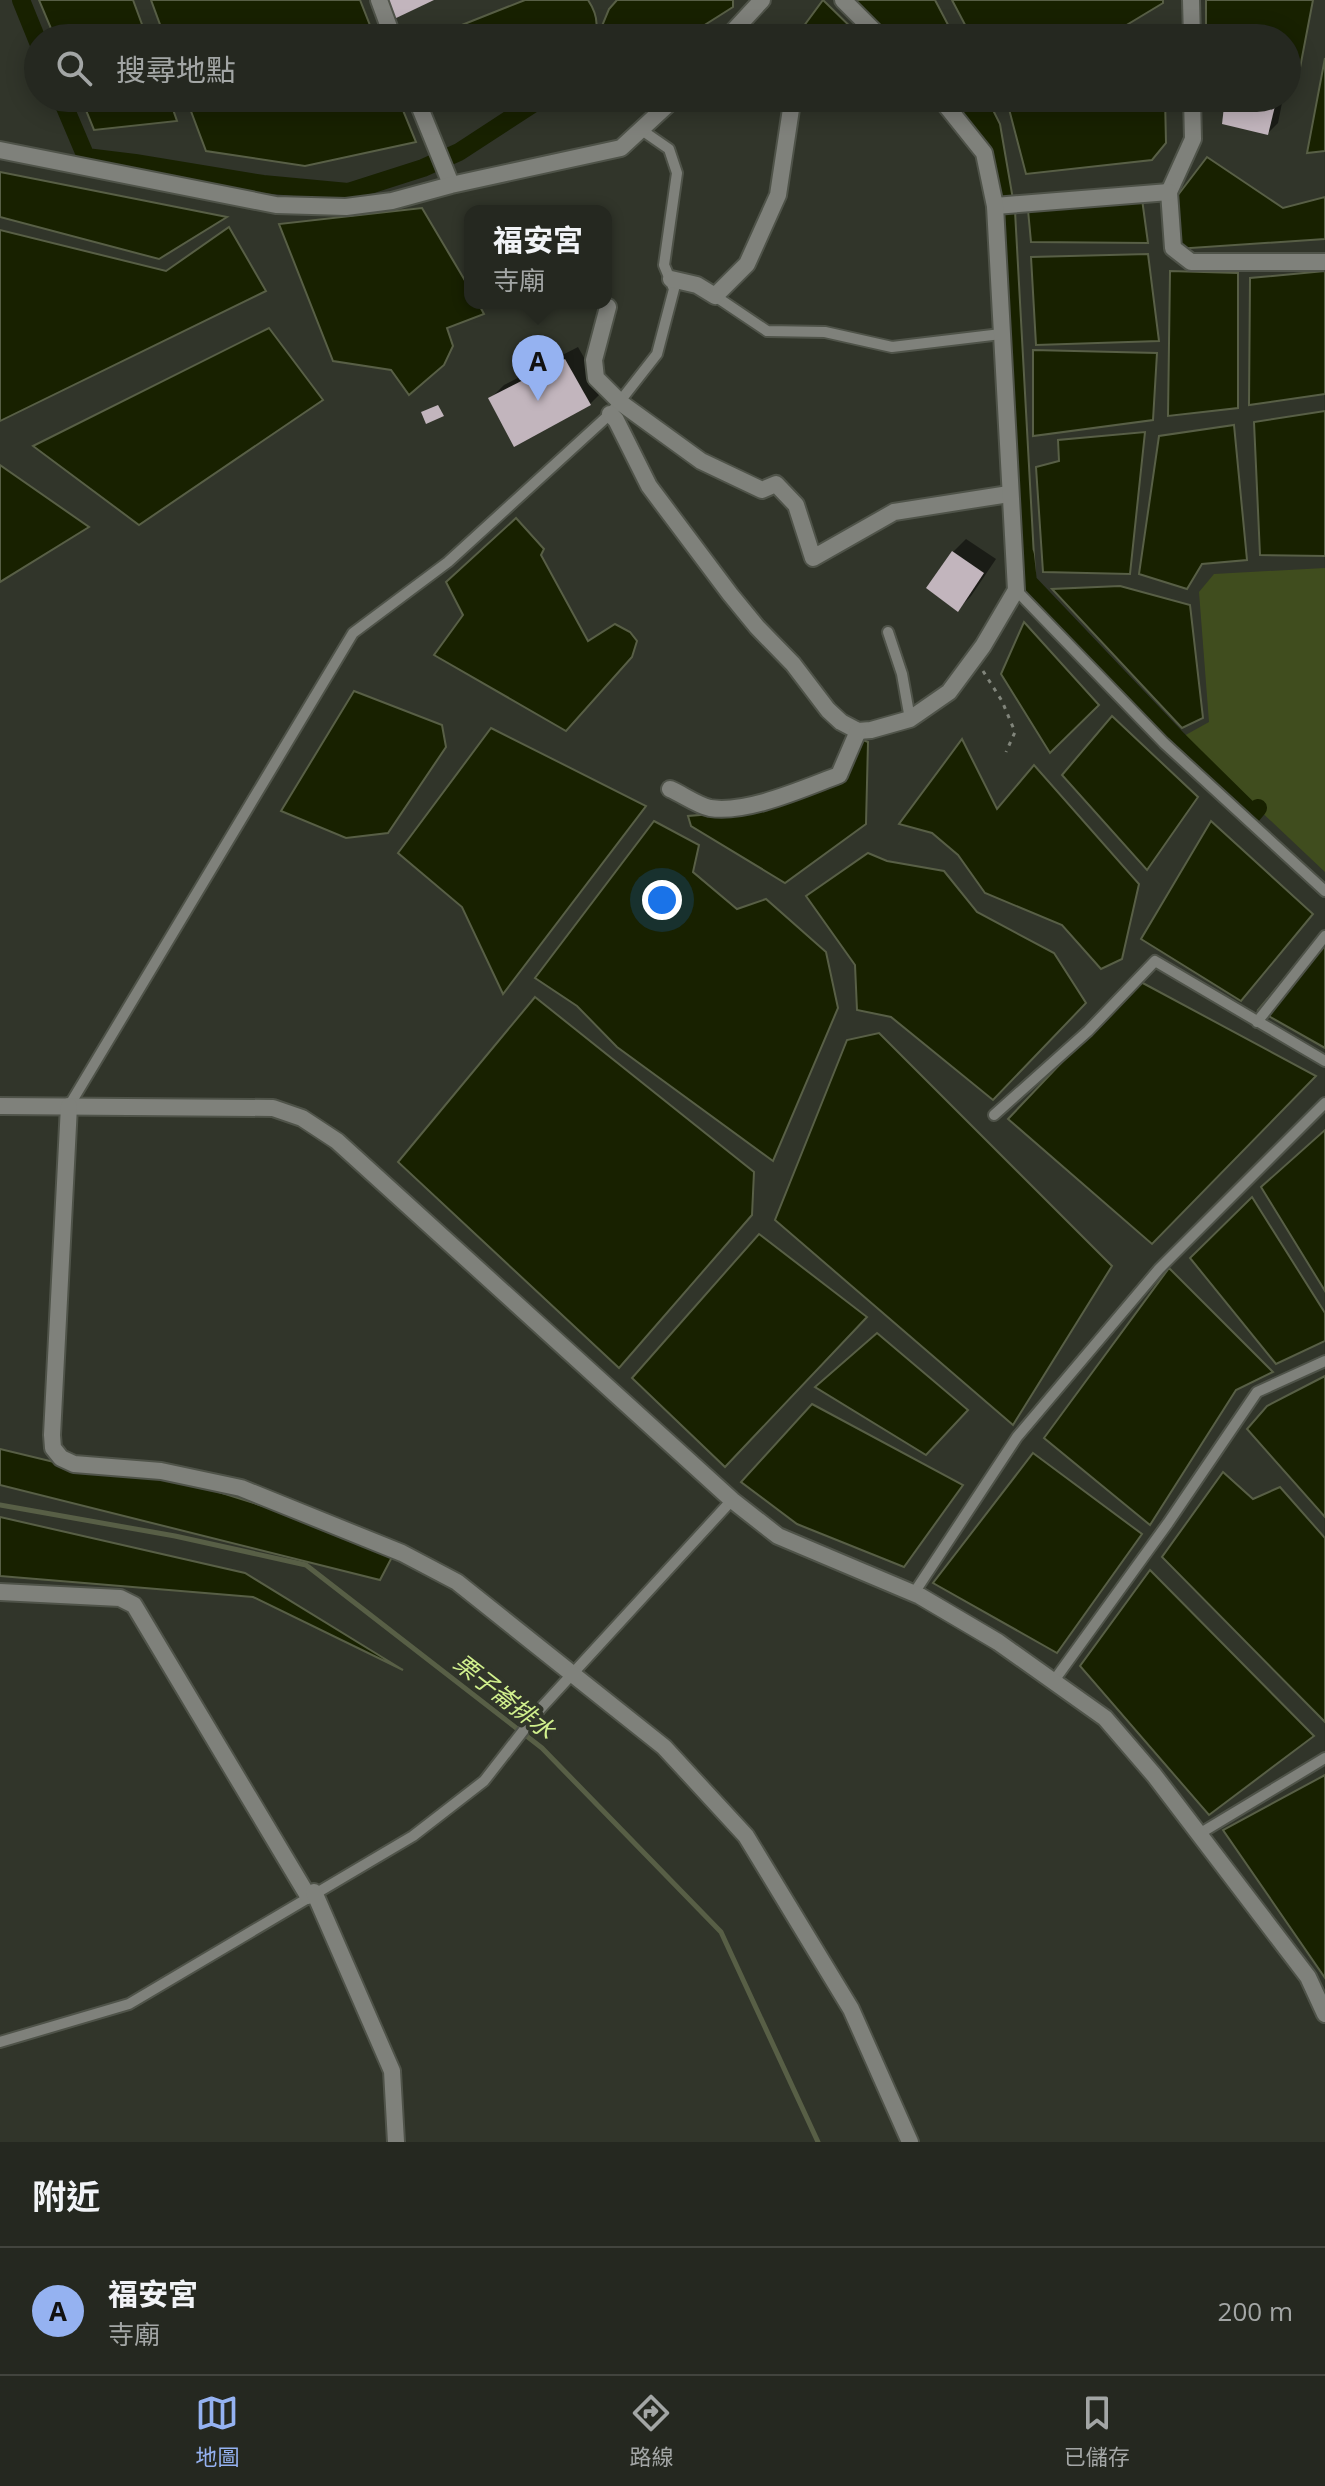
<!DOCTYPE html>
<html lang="zh-TW">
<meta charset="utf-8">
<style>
body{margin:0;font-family:"Open Sans","Noto Sans TC",sans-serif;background:#31342d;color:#f1f3f6}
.you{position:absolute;left:662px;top:900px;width:28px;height:28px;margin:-20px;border:6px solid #fff;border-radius:50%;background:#1a73e8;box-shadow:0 0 0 12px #1a73e833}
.badge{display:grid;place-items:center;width:52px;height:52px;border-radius:50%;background:#95b2f1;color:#111;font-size:26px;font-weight:700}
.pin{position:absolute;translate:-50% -66px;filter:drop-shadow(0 2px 4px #0008)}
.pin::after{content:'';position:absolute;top:42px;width:28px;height:24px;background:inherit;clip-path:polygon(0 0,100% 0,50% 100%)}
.popup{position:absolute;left:464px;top:205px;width:148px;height:104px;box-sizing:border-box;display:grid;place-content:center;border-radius:16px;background:#252820;filter:drop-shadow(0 2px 6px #0005);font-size:26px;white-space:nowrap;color:#a3a6a5}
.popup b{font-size:30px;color:#f1f3f6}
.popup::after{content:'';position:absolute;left:50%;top:100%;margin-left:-16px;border:16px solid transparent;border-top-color:#252820}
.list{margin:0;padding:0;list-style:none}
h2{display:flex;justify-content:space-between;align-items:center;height:104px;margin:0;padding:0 32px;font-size:34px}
h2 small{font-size:26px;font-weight:400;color:#a3a6a5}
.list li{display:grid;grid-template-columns:52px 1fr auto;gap:24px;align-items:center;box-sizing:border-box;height:128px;padding:0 32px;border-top:2px solid #42443e}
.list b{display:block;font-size:30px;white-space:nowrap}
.list p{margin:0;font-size:26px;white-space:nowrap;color:#a3a6a5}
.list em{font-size:26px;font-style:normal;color:#a3a6a5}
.icon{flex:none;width:44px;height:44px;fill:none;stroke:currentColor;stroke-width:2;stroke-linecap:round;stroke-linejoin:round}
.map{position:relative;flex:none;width:1325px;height:2142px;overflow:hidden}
.search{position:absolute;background:#252820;box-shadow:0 4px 20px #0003;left:24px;right:24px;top:24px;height:88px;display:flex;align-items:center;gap:20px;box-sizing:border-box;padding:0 28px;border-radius:44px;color:#a3a6a5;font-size:30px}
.sheet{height:232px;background:#252820}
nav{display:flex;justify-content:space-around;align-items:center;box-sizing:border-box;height:112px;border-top:2px solid #42443e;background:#252820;font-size:22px;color:#a3a6a5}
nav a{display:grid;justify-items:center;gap:4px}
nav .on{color:#95b2f1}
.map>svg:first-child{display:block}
.green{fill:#404d1e}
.water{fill:#182100;stroke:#585f46;stroke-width:2}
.shadow{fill:#0007}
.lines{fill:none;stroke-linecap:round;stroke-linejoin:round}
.stream{stroke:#585f46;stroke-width:5}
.canal{stroke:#182100;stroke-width:18}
.building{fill:#c2b5bd}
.lane-casing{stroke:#4f5349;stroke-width:14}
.street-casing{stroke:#4f5349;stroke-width:20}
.path{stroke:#81857b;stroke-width:3;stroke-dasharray:4 6;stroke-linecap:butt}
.lane{stroke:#7f817b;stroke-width:10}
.street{stroke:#7f817b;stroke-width:16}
.labels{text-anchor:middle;stroke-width:8;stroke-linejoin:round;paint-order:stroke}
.water-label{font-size:24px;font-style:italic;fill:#d1f08d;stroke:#31352a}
</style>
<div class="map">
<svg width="1325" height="2142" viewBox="0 0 1325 2142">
<rect width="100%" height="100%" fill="#31352a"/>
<path class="green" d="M1325,568V872L1182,737L1209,722L1199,592L1214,574Z"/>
<g class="water">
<path d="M39,0H133L147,38H55Z"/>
<path d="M151,0H360L375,38H165Z"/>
<path d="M525,0H588C596,12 600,25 593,38H429Z"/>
<path d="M617,0H733V7L684,38H597L609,9Z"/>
<path d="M823,0L862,38H795Z"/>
<path d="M848,0H935L955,38H885Z"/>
<path d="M952,0H1163V3L1105,38H972Z"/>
<path d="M1206,0H1313L1300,68H1287V38H1206Z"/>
<path d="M1325,58V151L1307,153Z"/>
<path d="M81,98H169L177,121L94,130Z"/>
<path d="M186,98H398L416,142L305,166L206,151Z"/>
<path d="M943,98H987L1000,124L1015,211L1035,575L1022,581L995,174Z"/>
<path d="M1028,98H1165L1166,143L1152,160L1026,174L1009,109Z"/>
<path d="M1207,157L1283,208L1325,197V239L1176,249L1178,195Z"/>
<path d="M0,172L227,217L159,259L0,217Z"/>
<path d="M1142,199L1148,243L1031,242L1028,210Z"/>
<path d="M422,208L470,289V303H478L484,314L447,328L453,346L444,365L409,395L391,370L333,361L279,224Z"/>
<path d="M229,227L266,291L0,421V230L166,271Z"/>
<path d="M1148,254L1159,341L1036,345L1031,257Z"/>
<path d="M1170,271L1238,273V408L1168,416Z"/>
<path d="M1325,271V394L1249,405L1250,278Z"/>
<path d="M269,328L323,400L139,525L33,446Z"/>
<path d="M1033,350L1157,353L1153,420L1033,436Z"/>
<path d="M1325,411V556L1260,555L1254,422Z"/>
<path d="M1234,425L1247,560L1202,564L1187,589L1139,574L1159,436Z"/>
<path d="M1145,432L1130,574L1043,572L1036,467L1059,461L1058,440Z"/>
<path d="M0,465L89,527L0,582Z"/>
<path d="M516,518L544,549L541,555L588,641L615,624L630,632L637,641L632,657L566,731L434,655L463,615L446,582Z"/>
<path d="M1120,586L1190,605L1203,718L1182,728L1052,589Z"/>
<path d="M1024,622L1099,705L1050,753L1001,674Z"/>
<path d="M354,691L442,725L446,747L388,833L346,838L281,811Z"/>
<path d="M1112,716L1198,797L1147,870L1062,775Z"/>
<path d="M491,728L646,806L503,994L462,907L398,853Z"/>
<path d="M858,738L868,742L866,824L785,883L691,826L688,816L725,813L825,780Z"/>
<path d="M962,739L997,809L1034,765L1139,884L1122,959L1101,969L1062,925L985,893L958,855L932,833L899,824Z"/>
<path d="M654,821L699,845L693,872L737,909L766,899L826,952L838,1008L773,1161L617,1047L577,1006L535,978Z"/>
<path d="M1211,821L1313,914L1241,1001L1141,939Z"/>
<path d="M868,853L887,861L944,871L977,912L1054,953L1086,1003L993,1100L891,1017L857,1010L855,965L806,896Z"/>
<path d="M1325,930V1048L1258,1010Z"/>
<path d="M1139,981L1316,1076L1152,1244L1008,1119Z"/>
<path d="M535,997L754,1172L752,1215L619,1368L398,1162Z"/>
<path d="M879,1033L1112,1266L1013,1425L775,1220L847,1040Z"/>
<path d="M1325,1130V1291L1261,1187Z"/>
<path d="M1252,1197L1325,1313V1341L1276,1364L1190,1258Z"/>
<path d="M759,1234L867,1317L725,1467L632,1378Z"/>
<path d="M1169,1268L1273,1372L1236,1390L1150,1525L1044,1438Z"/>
<path d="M877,1333L968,1410L926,1455L815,1387Z"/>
<path d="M1325,1376V1517L1247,1429L1267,1406Z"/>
<path d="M812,1404L963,1485L904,1567L797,1524L741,1482Z"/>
<path d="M0,1449L83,1469L187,1482L282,1512L392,1557L380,1580L0,1485Z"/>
<path d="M1033,1453L1142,1534L1057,1653L933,1583Z"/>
<path d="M1223,1472L1253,1499L1280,1487L1325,1538V1722L1162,1557Z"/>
<path d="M0,1517L245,1573L403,1670L253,1597L0,1576Z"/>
<path d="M1150,1570L1314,1736L1209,1815L1080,1666Z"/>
<path d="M1325,1775V1978L1223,1830Z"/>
</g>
<g class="shadow">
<path d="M1227,98H1283L1278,123L1268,133Z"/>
<path d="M578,347L603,391L590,404L491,398L504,385Z"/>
<path d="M966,539L996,559L971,596L958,609L953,552Z"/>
</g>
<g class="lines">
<path class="stream" d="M0,1505L175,1536L306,1565L542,1748L721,1932L818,2142"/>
<g class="canal">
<path d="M21,0L38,42"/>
<path d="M61,98L86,157L135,163L263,184L348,192L423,168L459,152L542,98"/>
<path d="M1025,555L1028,582L1178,740L1253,814L1258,808"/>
</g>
</g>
<g class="building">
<path d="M382,0H434L392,20Z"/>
<path d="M1225,98H1250L1275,106L1268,135L1222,124Z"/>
<path d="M565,359L591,405L514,447L488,398Z"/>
<path d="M438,405L444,416L426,424L421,412Z"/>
<path d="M952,551L984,573L958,612L926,588Z"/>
</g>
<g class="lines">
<defs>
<g id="lane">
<path d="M715,296L767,331L825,332L892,347L1001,334"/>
<path d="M1016,590L1164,743L1325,891"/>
<path d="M888,632L902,674L910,719"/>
<path d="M1257,1022L1325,936"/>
<path d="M69,1106L353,633L448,562L610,414L657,354L674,289L664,265L677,173L669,149L643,131"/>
<path d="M994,1115L1088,1031L1155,961L1325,1061"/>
<path d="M914,1593L1017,1437L1159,1269L1325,1103"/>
<path d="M1053,1682L1168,1523L1257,1392L1325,1361"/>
<path d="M1199,1834L1325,1758"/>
<path d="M0,2042L129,2004L413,1836L484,1781L541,1708L732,1500"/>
</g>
<g id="street">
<path d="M379,0L393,38"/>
<path d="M843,0L881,38"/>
<path d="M1191,0L1192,38"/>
<path d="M727,38L762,0"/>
<path d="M416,98L451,184"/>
<path d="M1192,98L1193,139L1169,192L1173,248L1191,262H1325"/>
<path d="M0,150L276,205L346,207L392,201L451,185L621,148L675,98"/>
<path d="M995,206L1169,192"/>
<path d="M671,279L697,285L715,296L747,264L778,195L791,109L789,98"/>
<path d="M608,307L594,360L596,378L621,403L701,461L762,490L776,484L796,505L813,558L894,512L1009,494"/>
<path d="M610,414L616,420L649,486L730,594L757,627L793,664L828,710L841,722L858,731L871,730L910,719L949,692L983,646L1016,590L995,206L984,153L940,98"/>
<path d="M670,789C682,794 697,805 710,808C747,814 804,788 839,775L858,731"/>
<path d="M0,1106L273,1108L302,1118L337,1141L732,1500L778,1536L920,1596L998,1642L1105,1718L1154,1775L1308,1977L1325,2014"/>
<path d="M69,1106L52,1435L53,1448L61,1458L74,1464L161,1471L241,1488L402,1553L457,1582L664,1747L746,1836L851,2009L910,2142"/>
<path d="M0,1592L120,1598L134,1605L308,1896"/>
<path d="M314,1892L392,2071L396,2142"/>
</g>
</defs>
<use href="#lane" class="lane-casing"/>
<use href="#street" class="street-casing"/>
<path class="path" d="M983,671L1002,701L1015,732L1006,752"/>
<use href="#lane" class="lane"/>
<use href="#street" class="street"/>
</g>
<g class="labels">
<g class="water-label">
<text transform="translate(504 1697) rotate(38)" y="8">栗子崙排水</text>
</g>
</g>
</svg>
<div class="you"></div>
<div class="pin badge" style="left:538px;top:401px">A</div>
<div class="popup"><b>福安宮</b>寺廟</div>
<div class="search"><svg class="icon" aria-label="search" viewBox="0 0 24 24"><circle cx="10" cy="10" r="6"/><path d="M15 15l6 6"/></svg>搜尋地點</div>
</div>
<section class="sheet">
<h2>附近<small></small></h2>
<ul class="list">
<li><span class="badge">A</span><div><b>福安宮</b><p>寺廟</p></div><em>200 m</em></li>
</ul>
</section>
<nav>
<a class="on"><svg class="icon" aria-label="map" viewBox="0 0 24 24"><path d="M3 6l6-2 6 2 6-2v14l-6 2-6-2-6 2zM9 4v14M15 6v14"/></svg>地圖</a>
<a><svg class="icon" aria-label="directions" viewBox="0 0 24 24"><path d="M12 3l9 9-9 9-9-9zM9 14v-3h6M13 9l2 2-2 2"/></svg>路線</a>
<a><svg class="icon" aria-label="saved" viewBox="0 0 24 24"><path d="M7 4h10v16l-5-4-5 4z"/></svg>已儲存</a>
</nav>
